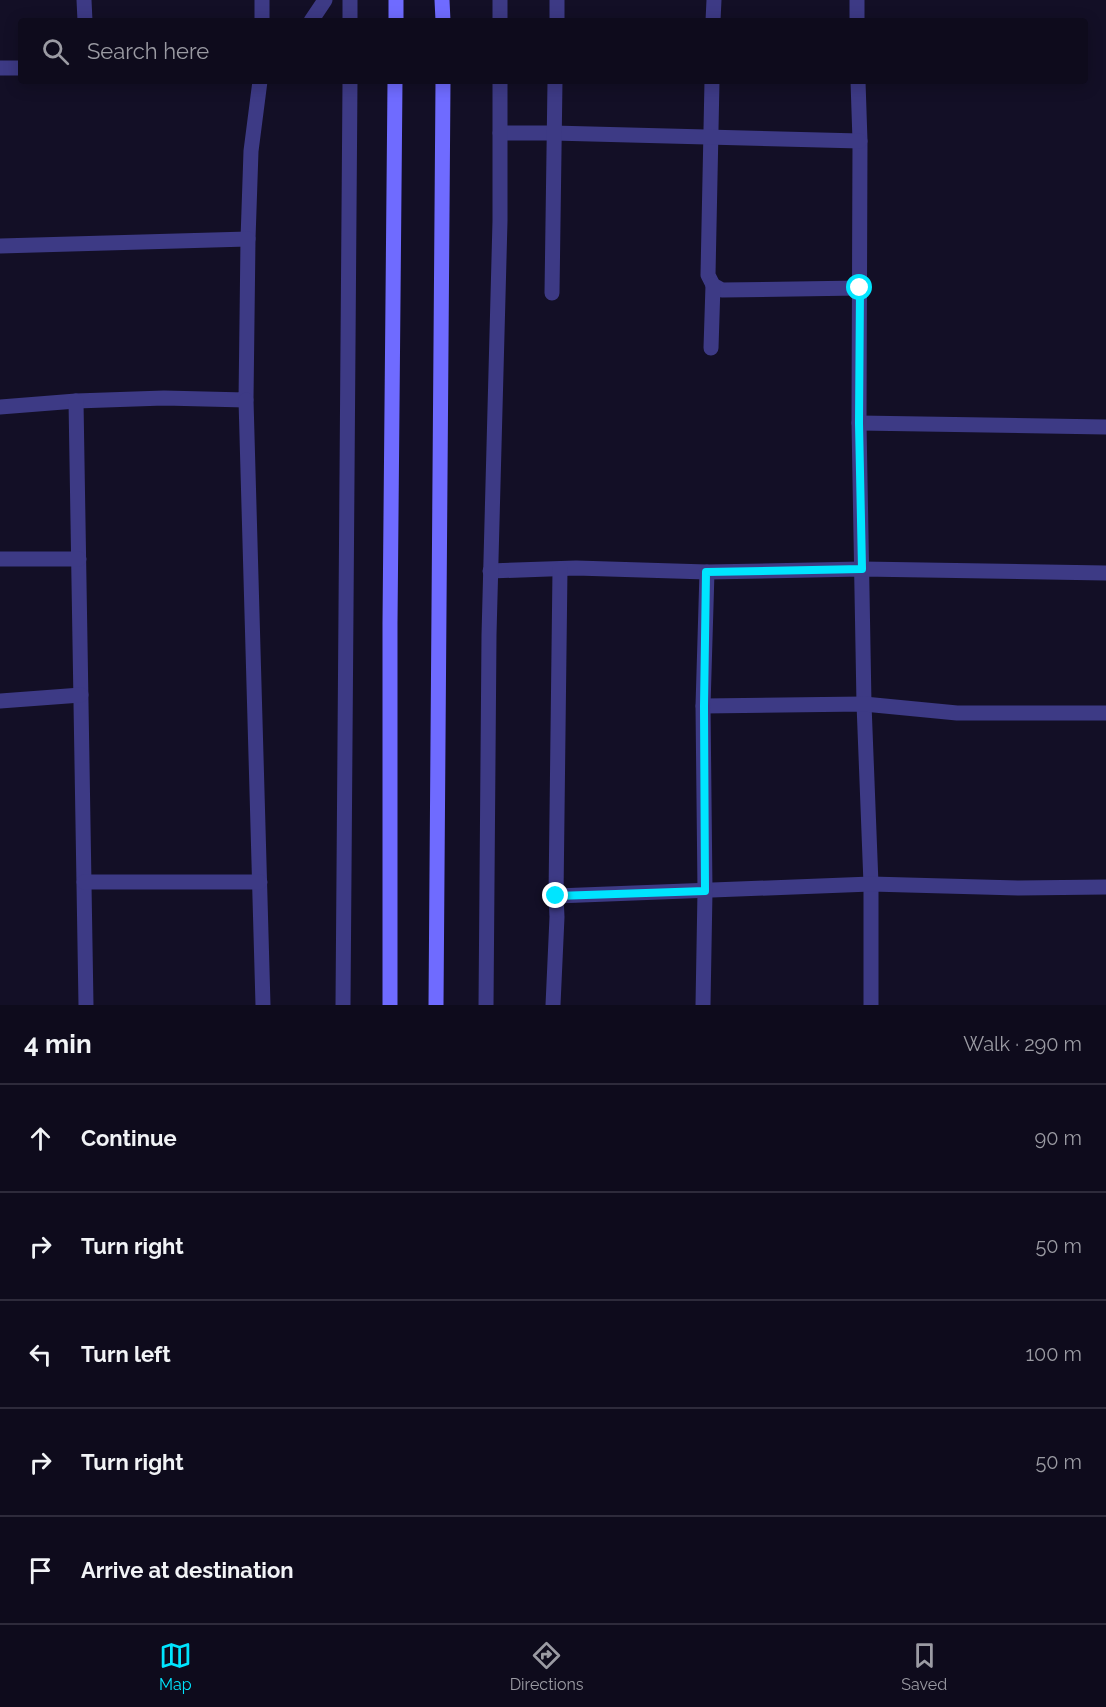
<!DOCTYPE html>
<meta charset="utf-8">
<style>
body{margin:0;font-family:Raleway,sans-serif;background:#1c1929;color:#f1f3f6}
.stop{position:absolute;width:18px;height:18px;margin:-14px;border:4px solid #00e5ff;border-radius:50%;background:#fff}
.stop.end{background:#00e5ff;border-color:#fff;box-shadow:0 2px 6px #0008}
.list{margin:0;padding:0;list-style:none}
h2{display:flex;justify-content:space-between;align-items:center;height:78px;margin:0;padding:0 24px;font-size:26px}
h2 small{font-size:20px;font-weight:400;color:#9b9ba3}
.list li{display:grid;grid-template-columns:39px 1fr auto;gap:18px;align-items:center;box-sizing:border-box;height:108px;padding:0 24px;border-top:2px solid #2e2b3b}
.list b{display:block;font-size:22px;white-space:nowrap}
.list em{font-size:20px;font-style:normal;color:#9b9ba3}
.icon{flex:none;width:33px;height:33px;fill:none;stroke:currentColor;stroke-width:2;stroke-linecap:round;stroke-linejoin:round}
.map{position:relative;flex:none;width:1106px;height:1005px;overflow:hidden}
.search{position:absolute;background:#0e0b1c;box-shadow:0 3px 15px #0003;left:18px;right:18px;top:18px;height:66px;display:flex;align-items:center;gap:15px;box-sizing:border-box;padding:0 21px;border-radius:6px;color:#9b9ba3;font-size:22px}
.sheet{height:618px;background:#0e0b1c}
nav{display:flex;justify-content:space-around;align-items:center;box-sizing:border-box;height:84px;border-top:2px solid #2e2b3b;background:#0e0b1c;font-size:16px;color:#9b9ba3}
nav a{display:grid;justify-items:center;gap:3px}
nav .on{color:#00e5ff}
.map>svg:first-child{display:block}
.lines{fill:none;stroke-linecap:round;stroke-linejoin:round}
.minor{stroke:#3d3a85;stroke-width:15}
.secondary{stroke:#6f6bff;stroke-width:15}
.route{stroke:#00e5ff;stroke-width:8}
</style>
<div class="map">
<svg width="1106" height="1005" viewBox="0 0 1106 1005">
<rect width="100%" height="100%" fill="#130f26"/>
<g class="lines">
<g class="minor">
<path d="M84,0L85,21"/>
<path d="M262,0V21"/>
<path d="M500,0V21"/>
<path d="M857,0V21"/>
<path d="M311,21L325,0"/>
<path d="M350,21V0"/>
<path d="M557,21V0"/>
<path d="M713,21L714,0"/>
<path d="M0,68H21"/>
<path d="M712,81L708,275L713,285L722,290L860,288"/>
<path d="M858,81L860,141L859,423L864,704L871,884V1005"/>
<path d="M500,133H553L860,141"/>
<path d="M248,239L251,151L260,81"/>
<path d="M0,246L248,239L246,400L164,398L76,401L0,407"/>
<path d="M552,293L555,81"/>
<path d="M711,348L713,285"/>
<path d="M246,400L263,1005"/>
<path d="M76,401L86,1005"/>
<path d="M859,423L1106,427"/>
<path d="M0,559H79"/>
<path d="M490,571L576,568L707,572L862,569L1106,573"/>
<path d="M0,701L81,695"/>
<path d="M703,706L864,704L957,713H1106"/>
<path d="M84,882H260"/>
<path d="M556,896L871,884L1019,888L1106,887"/>
<path d="M343,1005L350,81"/>
<path d="M486,1005L489,635L500,221V81"/>
<path d="M553,1005L557,917L556,896L560,569"/>
<path d="M703,1005L705,891L703,706L707,572"/>
</g>
<g class="secondary">
<path d="M442,0L443,21"/>
<path d="M396,21V0"/>
<path d="M390,1005V624L395,81"/>
<path d="M436,1005L443,81"/>
</g>
</g>
<g class="lines">
<path class="route" d="M556,896L705,891L704,706L706,572L862,569L859,423L860,288"/>
</g>
</svg>
<div class="stop" style="left:860px;top:288px"></div>
<div class="stop end" style="left:556px;top:896px"></div>
<div class="search"><svg class="icon" aria-label="search" viewBox="0 0 24 24"><circle cx="10" cy="10" r="6"/><path d="M15 15l6 6"/></svg>Search here</div>
</div>
<section class="sheet">
<h2>4 min<small>Walk · 290 m</small></h2>
<ul class="list">
<li><svg class="icon" aria-label="ahead" viewBox="0 0 24 24"><path d="M12 20V5M6 11l6-6 6 6"/></svg><div><b>Continue</b></div><em>90 m</em></li>
<li><svg class="icon" aria-label="right" viewBox="0 0 24 24"><path d="M7 20v-9h11M14 6l5 5-5 5"/></svg><div><b>Turn right</b></div><em>50 m</em></li>
<li><svg class="icon" aria-label="left" viewBox="0 0 24 24"><path d="M17 20v-9H6M10 6l-5 5 5 5"/></svg><div><b>Turn left</b></div><em>100 m</em></li>
<li><svg class="icon" aria-label="right" viewBox="0 0 24 24"><path d="M7 20v-9h11M14 6l5 5-5 5"/></svg><div><b>Turn right</b></div><em>50 m</em></li>
<li><svg class="icon" aria-label="arrive" viewBox="0 0 24 24"><path d="M6 21V4h12l-3 4 3 4H6"/></svg><div><b>Arrive at destination</b></div></li>
</ul>
</section>
<nav>
<a class="on"><svg class="icon" aria-label="map" viewBox="0 0 24 24"><path d="M3 6l6-2 6 2 6-2v14l-6 2-6-2-6 2zM9 4v14M15 6v14"/></svg>Map</a>
<a><svg class="icon" aria-label="directions" viewBox="0 0 24 24"><path d="M12 3l9 9-9 9-9-9zM9 14v-3h6M13 9l2 2-2 2"/></svg>Directions</a>
<a><svg class="icon" aria-label="saved" viewBox="0 0 24 24"><path d="M7 4h10v16l-5-4-5 4z"/></svg>Saved</a>
</nav>
